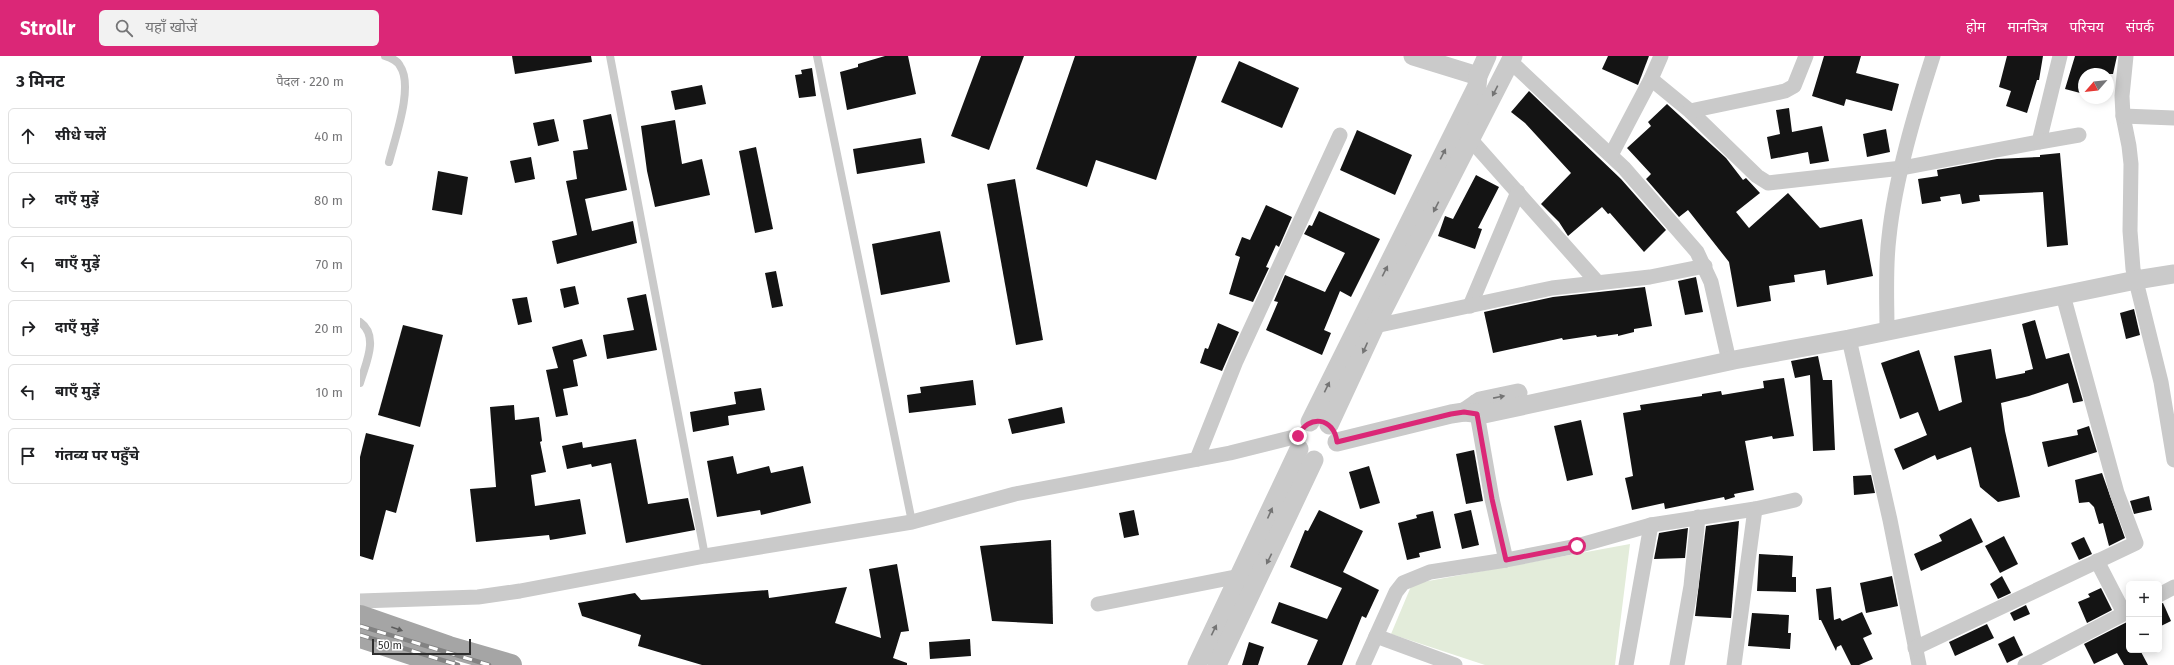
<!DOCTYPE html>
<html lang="hi">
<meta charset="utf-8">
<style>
body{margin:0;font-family:"Fira Sans","Noto Sans Devanagari",sans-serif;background:#f2f2f2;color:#202124}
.controls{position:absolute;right:12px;bottom:12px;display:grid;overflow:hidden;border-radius:6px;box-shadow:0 2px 10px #0003}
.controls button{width:36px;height:36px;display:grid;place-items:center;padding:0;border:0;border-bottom:1px solid #e0e0e0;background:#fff;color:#202124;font:20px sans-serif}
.compass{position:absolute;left:1718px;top:12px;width:36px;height:36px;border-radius:50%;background:#fff;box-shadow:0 2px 10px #0003;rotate:242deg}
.scale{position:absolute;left:12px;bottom:10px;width:99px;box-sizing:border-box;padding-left:4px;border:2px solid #2d2d2d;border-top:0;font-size:11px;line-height:14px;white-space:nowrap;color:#2d2d2d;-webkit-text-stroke:3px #fff;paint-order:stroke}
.stop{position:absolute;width:12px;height:12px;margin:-9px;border:3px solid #db2777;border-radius:50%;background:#fff}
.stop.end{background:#db2777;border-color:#fff;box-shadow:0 1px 4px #0008}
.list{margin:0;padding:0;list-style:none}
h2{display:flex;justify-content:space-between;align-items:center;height:52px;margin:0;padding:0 16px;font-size:17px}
h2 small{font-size:13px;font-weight:400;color:#757577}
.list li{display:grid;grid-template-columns:26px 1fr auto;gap:12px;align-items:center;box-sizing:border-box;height:56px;margin:0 8px 8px;padding:0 8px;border:1px solid #e0e0e0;border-radius:6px}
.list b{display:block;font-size:15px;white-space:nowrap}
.list em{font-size:13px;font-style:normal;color:#757577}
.icon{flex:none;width:22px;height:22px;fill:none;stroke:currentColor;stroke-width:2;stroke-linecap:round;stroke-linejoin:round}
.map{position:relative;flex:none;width:1814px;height:609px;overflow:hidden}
header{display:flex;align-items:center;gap:24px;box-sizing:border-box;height:56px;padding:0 20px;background:#db2777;color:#fff}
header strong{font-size:19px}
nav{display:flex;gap:22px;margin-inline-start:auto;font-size:14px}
.search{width:280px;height:36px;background:#f2f2f2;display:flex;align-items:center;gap:10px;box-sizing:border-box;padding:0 14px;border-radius:6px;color:#757577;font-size:15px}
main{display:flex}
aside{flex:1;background:#fff}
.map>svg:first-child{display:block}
.green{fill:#e3ecda}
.building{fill:#141414}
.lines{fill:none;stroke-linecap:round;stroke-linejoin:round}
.service{stroke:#cacaca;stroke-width:8}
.minor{stroke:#cacaca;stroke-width:15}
.tertiary{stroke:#cacaca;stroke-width:19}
.primary{stroke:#a5a5a5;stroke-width:22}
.rail-casing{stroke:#828282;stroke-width:4.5}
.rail{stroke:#fff;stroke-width:3;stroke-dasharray:9;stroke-linecap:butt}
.oneway{fill:#747474}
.oneway2{fill:#5d5d5d}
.route{stroke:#db2777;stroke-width:5}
</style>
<header>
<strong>Strollr</strong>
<div class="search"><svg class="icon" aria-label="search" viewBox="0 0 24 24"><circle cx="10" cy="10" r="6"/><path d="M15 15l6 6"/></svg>यहाँ खोजें</div>
<nav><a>होम</a><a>मानचित्र</a><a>परिचय</a><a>संपर्क</a></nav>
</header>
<main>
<aside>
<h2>3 मिनट<small>पैदल · 220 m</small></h2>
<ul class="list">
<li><svg class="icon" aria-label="ahead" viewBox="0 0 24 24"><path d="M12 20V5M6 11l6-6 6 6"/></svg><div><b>सीधे चलें</b></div><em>40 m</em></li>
<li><svg class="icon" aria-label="right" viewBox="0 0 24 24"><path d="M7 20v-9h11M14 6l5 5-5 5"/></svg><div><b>दाएँ मुड़ें</b></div><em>80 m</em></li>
<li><svg class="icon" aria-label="left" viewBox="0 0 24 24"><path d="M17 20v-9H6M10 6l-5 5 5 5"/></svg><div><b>बाएँ मुड़ें</b></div><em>70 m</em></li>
<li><svg class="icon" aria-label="right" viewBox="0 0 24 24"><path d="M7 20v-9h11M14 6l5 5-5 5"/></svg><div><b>दाएँ मुड़ें</b></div><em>20 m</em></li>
<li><svg class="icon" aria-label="left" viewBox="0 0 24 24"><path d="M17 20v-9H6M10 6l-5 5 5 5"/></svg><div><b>बाएँ मुड़ें</b></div><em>10 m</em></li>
<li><svg class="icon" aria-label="arrive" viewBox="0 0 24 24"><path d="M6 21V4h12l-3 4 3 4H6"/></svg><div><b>गंतव्य पर पहुँचे</b></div></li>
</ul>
</aside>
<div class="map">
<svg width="1814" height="609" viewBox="0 0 1814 609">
<rect width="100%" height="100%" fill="#fff"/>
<path class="green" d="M1270,488L1255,609H1125L1031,578L1052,528Z"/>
<g class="building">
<path d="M152,0H231L232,6L155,18Z"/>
<path d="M525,0H548L556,38L487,54L480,16L498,11V8Z"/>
<path d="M621,0H664L629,94L591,80Z"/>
<path d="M715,0H837L796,124L736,104L727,131L676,113Z"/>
<path d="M1248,0H1289L1278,29L1242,13Z"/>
<path d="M1464,0H1501L1496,17L1539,28L1532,55L1486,43L1484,50L1452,40Z"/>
<path d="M1647,0H1683L1679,24H1677L1667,57L1646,50L1651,35L1639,31Z"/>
<path d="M1715,0H1757L1753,18H1724V38L1705,33Z"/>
<path d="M879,5L939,32L922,72L861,46Z"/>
<path d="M452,12L456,40L439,42L435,19L442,18L441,14Z"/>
<path d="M342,29L346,48L315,54L311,35Z"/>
<path d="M1169,35L1261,123L1306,174L1284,196L1250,157L1248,158L1242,151L1208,180L1199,166L1181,148L1211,117L1165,67L1151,56Z"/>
<path d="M1307,48L1366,102L1383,124L1386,122L1400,137L1376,156L1389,172L1428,137L1460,172L1502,163L1513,220L1467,229L1465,214L1434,219L1435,226L1409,230L1411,245L1377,251L1369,206L1328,154L1319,161L1286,123L1291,118L1267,92L1291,70L1288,66Z"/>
<path d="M1429,52L1432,76L1462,70L1469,105L1450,108L1448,96L1411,103L1407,81L1420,78L1416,54Z"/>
<path d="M251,58L267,134L225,143L232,175L273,165L277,187L197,208L192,185L217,179L206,125L217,123L213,95L228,93L223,64Z"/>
<path d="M194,63L199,85L178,90L173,67Z"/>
<path d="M315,64L322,108L342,103L350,139L295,151L287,115L281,70Z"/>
<path d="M1526,73L1530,96L1507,101L1503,78Z"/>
<path d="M997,74L1052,99L1035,139L980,114Z"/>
<path d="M561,82L565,107L497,118L493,93Z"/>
<path d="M396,91L413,173L395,177L379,95Z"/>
<path d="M1700,97L1708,189L1687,191L1683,136L1619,139L1620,145L1602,148L1600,138L1580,141L1581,145L1562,148L1558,123L1578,120L1577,114L1637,103L1680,101V99Z"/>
<path d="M171,101L175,123L155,127L150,105Z"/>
<path d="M78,115L108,121L102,159L72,154Z"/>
<path d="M1116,119L1139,131L1118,172L1122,173L1115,193L1078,180L1085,160L1093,163Z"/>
<path d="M655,123L683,284L656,289L627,128Z"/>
<path d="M906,149L932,161L919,191L916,189L906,211L909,212L893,246L869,238L880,201L875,199L882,181L890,184Z"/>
<path d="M959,155L1020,183L991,241L980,235L964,274L971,277L962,299L906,274L918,246L914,245L925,219L965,236L985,197L944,178L949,169L952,170Z"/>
<path d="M580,175L590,226L521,239L512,188Z"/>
<path d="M416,215L423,250L412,252L405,217Z"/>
<path d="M1336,221L1343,256L1325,259L1318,225Z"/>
<path d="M215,230L219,248L204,252L200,233Z"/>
<path d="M1285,231L1292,270L1274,273V276L1258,280V278L1237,281L1236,279L1203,284L1202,282L1133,297L1124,256L1193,241Z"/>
<path d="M286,238L297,294L247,303L243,279L274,274L267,242Z"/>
<path d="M167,241L172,266L158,269L152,243Z"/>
<path d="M1774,253L1780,279L1766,283L1760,257Z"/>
<path d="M1675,264L1686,303L1709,297L1723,345L1713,347L1708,327L1669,340L1641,347L1645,375L1660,441L1638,446L1620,431L1611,391L1577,404L1575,399L1543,414L1534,393L1567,379L1558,356L1540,363L1521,307L1559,294L1579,355L1602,346L1594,300L1631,293L1636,323L1665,317V315L1673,313L1662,268Z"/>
<path d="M858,267L879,276L862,315L840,307L845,292L848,293Z"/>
<path d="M43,269L83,279L60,371L18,359Z"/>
<path d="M222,283L227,300L213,304L218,330L203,333L208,359L196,361L186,314L198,312L192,291Z"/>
<path d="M1458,300L1463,324H1472L1475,394L1453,395L1450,319L1435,322L1431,305Z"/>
<path d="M1424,322L1434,380L1413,383L1412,380L1385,385L1394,434L1374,438L1375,441L1365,444L1364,441L1305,453L1304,447L1272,454L1265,422L1273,420L1263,357L1281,354L1280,349L1342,340V338L1361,335L1362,339L1404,332L1403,325Z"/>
<path d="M613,324L616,349L549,357L547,339L561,337L560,331Z"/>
<path d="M401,332L405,354L368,360L369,369L333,376L330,356L376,348L374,336Z"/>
<path d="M154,349L155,364L179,361L182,385L180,386L186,416L171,419L175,450L220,443L226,478L190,484L189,479L116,486L110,433L136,431L130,351Z"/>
<path d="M702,351L705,367L652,378L648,363Z"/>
<path d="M1221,364L1233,419L1207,425L1194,370Z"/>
<path d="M1729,370L1737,396L1688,411L1682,386L1718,379L1717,374Z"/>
<path d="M6,377L54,389L36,457L26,454L13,504L0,500V401Z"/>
<path d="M276,383L288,448L328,442L335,474L266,487L251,407L232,411L231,408L207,413L202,390L222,386L223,392Z"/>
<path d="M1114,394L1123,445L1106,448L1096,398Z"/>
<path d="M373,400L377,418L409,410L411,417L443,410L451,447L401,459L400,454L357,461L347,405Z"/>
<path d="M1009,410L1020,447L1000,453L989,416Z"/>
<path d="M1742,417L1765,482L1749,490L1743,467L1739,468L1734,451L1729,446L1719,447L1715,424Z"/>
<path d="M1511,419L1515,437L1494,439L1493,420Z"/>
<path d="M1789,440L1792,454L1774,458L1770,445Z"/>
<path d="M774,454L779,479L764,482L759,457Z"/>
<path d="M959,454L1003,475L983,516L1019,534L1006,562L1002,560L982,609H947L958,584L911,567L919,546L967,563L982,532L930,511L945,474L948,475Z"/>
<path d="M1111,454L1119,489L1102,493L1094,458Z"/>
<path d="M1073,455L1081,492L1059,497L1060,501L1047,504L1038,467L1057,462L1056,459Z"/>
<path d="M1611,462L1623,486L1561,515L1554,498L1582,485L1579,479Z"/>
<path d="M1379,465L1371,562L1335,560L1346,470Z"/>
<path d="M1328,472L1325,502L1294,503L1299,477Z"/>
<path d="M1644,480L1658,508L1640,517L1625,490Z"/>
<path d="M1724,481L1732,498L1719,504L1711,487Z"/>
<path d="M691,484L693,568L632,565L620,490Z"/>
<path d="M1399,498L1433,500L1432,521H1436V536L1397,535Z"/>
<path d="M537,508L549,575L541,576L533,602L547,607V609H342L278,590L281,579L222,560L218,547L275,537L281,544L408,534L409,542L487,531L475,567L521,582L509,513Z"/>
<path d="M1532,520L1538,550L1506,557L1500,527Z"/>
<path d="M1642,520L1651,537L1638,543L1630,528Z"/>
<path d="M1471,531L1474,564L1480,562L1482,565L1502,556L1512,578L1503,582L1513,603L1499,609H1491L1481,589L1477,591L1476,595L1461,564H1459L1456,533Z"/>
<path d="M1741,532L1752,554L1727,567L1718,546L1730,541L1728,538Z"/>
<path d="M1803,547L1811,565L1799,571V548Z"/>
<path d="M1666,549L1670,558L1654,565L1650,557Z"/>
<path d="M1392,557L1429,559L1428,577H1431L1430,593L1388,590Z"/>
<path d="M1769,565V594H1780L1788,609H1764L1757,597L1734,608L1724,588Z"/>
<path d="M1627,568L1634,582L1595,600L1589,586Z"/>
<path d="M1654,580L1663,599L1647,607L1638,588Z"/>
<path d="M610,583L611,600L570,603L569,586Z"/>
<path d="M889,586L904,591L898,609H882Z"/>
</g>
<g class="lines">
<g class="service">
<path d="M25,0C31,2 37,4 40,10C54,30 35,82 29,106"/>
<path d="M250,0L345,500"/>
<path d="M457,0L552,466"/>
<path d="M0,266C20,280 5,309 0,327"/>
</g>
<g class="minor">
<path d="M1766,0L1762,40L1763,60L1769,90L1771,108L1770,175L1773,213L1801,326L1814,404"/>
<path d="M1151,6L1264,112L1337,196L1351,226L1369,305"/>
<path d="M1291,23L1330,55L1397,120L1408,127L1542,112L1679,86L1700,0"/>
<path d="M1330,55L1425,35L1434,30L1446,0"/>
<path d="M1763,60L1814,62"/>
<path d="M1111,84L1238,227"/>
<path d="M1679,86L1719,79"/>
<path d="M1251,99L1291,23L1301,0"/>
<path d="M1110,250L1158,136"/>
<path d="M1015,270L1192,232L1290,221L1345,210"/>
<path d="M1527,275C1527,244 1525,212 1529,181C1535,123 1555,56 1573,0"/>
<path d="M1489,283L1530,464L1559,609"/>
<path d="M1115,346L1132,443L1146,504"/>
<path d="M837,403L876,305L980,79"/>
<path d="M1737,505L1764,557"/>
<path d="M1799,539L1814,531"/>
<path d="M0,545L118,541L160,535L345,500L552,466L655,438L870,397L938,380"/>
<path d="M738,548L880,520"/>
<path d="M1016,580L1095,609"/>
<path d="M1555,592L1776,487L1757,437L1703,239"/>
<path d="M1003,609L1036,536L1043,527L1070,516L1146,504L1217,490L1291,469L1395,453L1435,444"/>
<path d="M1266,609L1291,469"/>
<path d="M1317,609L1331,530L1338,461"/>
<path d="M1374,609L1395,453"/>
<path d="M1665,609L1769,555"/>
</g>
<g class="tertiary">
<path d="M1053,0L1118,20"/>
<path d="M1104,356L1120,345L1158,337"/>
<path d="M950,366L1117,30L1118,20L1127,0"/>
<path d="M969,369L1015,270L1153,0"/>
<path d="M977,386L1091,358L1104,356L1124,358L1374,304L1489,283L1776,224L1814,218"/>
<path d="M837,609L939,393"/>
<path d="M857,609L954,404"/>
</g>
<g class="primary">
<path d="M0,560L89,591L151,609"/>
<path d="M0,581L85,609"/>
</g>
<defs>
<g id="rail">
<path d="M0,570L129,609"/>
<path d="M0,579L98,609"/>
</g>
</defs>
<use href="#rail" class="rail-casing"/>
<use href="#rail" class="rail"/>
</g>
<defs><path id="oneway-solid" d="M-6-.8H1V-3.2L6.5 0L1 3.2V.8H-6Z"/></defs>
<g class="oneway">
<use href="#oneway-solid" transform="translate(1135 35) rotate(117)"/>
<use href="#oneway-solid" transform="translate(1083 98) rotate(-63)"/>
<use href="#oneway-solid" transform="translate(1076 151) rotate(117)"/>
<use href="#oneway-solid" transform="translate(1025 215) rotate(-63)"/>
<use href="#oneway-solid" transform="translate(1005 292) rotate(114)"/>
<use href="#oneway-solid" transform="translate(967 331) rotate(-64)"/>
<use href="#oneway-solid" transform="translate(1139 341) rotate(-11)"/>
<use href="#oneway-solid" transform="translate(910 457) rotate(-66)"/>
<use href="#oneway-solid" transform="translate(909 503) rotate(116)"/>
<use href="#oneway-solid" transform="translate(854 574) rotate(-64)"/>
</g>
<use class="oneway2" href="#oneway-solid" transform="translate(37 573) rotate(19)"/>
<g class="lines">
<path class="route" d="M938,380C948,358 974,361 977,386L1091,358L1104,356L1117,358L1132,443L1146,504L1217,490"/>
</g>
</svg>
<div class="controls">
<button>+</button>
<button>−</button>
</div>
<svg class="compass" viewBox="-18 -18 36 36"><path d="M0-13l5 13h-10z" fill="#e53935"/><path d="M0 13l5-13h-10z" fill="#757577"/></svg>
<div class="scale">50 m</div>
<div class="stop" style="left:1217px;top:490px"></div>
<div class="stop end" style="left:938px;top:380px"></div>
</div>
</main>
